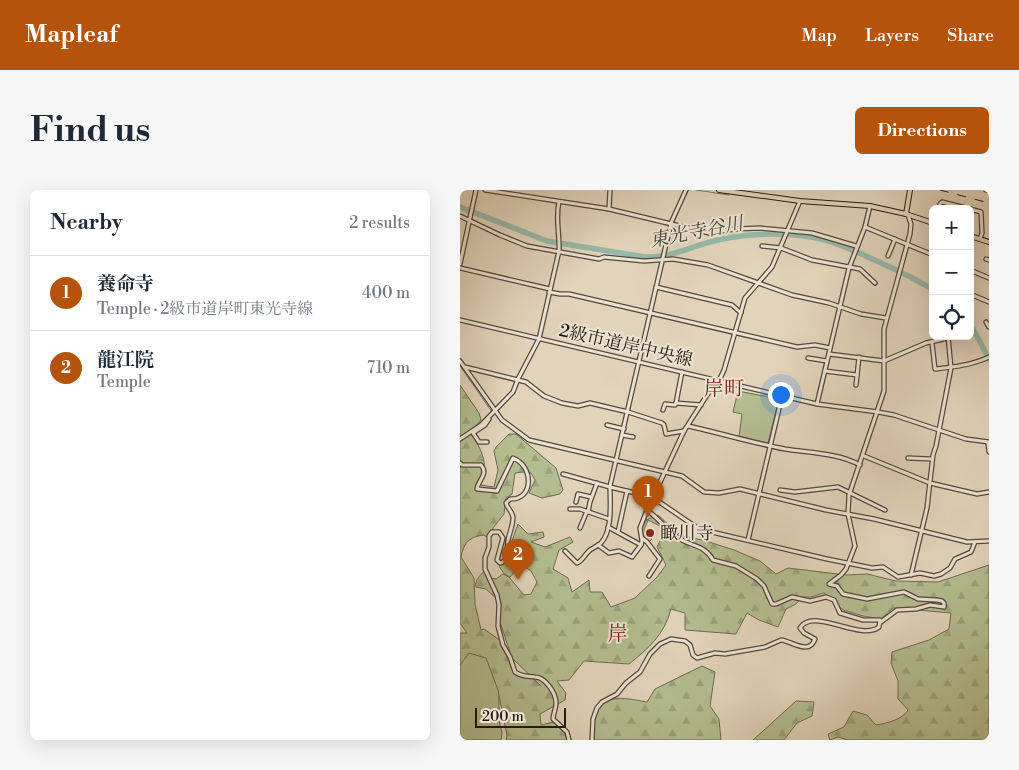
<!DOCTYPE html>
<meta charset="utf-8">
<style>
body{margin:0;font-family:"Libre Bodoni","Noto Serif JP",serif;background:#f6f6f7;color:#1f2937}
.controls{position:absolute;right:15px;top:15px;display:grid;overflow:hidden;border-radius:8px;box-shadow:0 5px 20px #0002}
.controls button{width:45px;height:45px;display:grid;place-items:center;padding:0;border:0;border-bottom:1px solid #e0e1e3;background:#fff;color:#1f2937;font:25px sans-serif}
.scale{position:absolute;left:15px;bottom:12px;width:91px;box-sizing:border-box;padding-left:5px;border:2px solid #271b14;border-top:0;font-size:14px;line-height:18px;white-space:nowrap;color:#271b14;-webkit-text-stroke:4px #ece3d3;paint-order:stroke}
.you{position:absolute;left:320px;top:204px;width:18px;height:18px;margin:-12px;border:4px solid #fff;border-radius:50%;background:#1a73e8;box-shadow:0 0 0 8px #1a73e833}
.badge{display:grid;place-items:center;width:32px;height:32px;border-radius:50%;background:#b45309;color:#fff;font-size:16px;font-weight:700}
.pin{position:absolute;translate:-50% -41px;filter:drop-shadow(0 1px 2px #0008)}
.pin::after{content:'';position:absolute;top:26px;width:18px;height:15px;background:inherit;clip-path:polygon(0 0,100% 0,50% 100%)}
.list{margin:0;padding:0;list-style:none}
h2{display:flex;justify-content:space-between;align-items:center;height:65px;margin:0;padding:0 20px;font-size:21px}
h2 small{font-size:16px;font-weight:400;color:#747a83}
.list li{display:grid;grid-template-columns:32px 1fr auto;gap:15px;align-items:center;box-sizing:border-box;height:75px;padding:0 20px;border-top:1px solid #e0e1e3}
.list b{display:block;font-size:19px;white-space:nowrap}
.list p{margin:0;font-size:16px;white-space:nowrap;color:#747a83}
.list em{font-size:16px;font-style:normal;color:#747a83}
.icon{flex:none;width:28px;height:28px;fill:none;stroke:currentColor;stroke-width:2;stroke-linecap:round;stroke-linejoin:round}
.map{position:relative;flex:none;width:529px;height:550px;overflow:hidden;border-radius:8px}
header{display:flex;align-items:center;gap:30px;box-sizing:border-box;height:70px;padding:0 25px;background:#b45309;color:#fff}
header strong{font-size:24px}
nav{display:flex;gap:28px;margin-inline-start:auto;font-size:18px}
.intro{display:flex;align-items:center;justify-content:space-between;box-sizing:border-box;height:120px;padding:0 30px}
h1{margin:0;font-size:35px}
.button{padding:12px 22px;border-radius:8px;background:#b45309;color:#fff;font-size:18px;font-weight:700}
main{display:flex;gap:30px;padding:0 30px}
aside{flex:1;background:#fff;border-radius:8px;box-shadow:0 5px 20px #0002}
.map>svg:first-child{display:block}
.green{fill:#b3bd90;stroke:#6d6c52}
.forest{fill:url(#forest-firs);stroke:#6d6c52}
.cemetery{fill:url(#cemetery-stones);stroke:#6d6c52}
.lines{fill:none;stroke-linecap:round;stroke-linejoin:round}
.stream{stroke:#6a7a6e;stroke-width:1}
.river{stroke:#96b9aa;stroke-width:5.5}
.minor-casing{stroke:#56493e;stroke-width:5.5}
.major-casing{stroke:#271b14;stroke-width:6}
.minor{stroke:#ece3d3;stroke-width:3}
.major{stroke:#e2d4bb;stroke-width:4}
.rail{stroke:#271b14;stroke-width:1;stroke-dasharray:9 9;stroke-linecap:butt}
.poi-dot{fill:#8f2418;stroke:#ece3d3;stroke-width:2}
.labels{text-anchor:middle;stroke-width:4;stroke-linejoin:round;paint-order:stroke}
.street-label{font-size:18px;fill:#271b14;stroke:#ece3d3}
.poi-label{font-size:18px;fill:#271b14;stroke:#ece3d3;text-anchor:start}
.water-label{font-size:19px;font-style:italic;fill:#484a41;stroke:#ece3d3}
.quarter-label{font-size:20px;fill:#7a1f14;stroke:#ece3d3}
</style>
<header>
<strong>Mapleaf</strong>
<nav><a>Map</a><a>Layers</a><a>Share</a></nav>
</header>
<div class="intro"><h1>Find us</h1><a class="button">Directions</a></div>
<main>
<aside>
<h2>Nearby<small>2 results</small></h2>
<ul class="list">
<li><span class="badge">1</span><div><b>養命寺</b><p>Temple · 2級市道岸町東光寺線</p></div><em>400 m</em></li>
<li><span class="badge">2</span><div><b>龍江院</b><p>Temple</p></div><em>710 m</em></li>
</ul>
</aside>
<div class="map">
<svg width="529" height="550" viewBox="0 0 529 550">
<defs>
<pattern id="forest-firs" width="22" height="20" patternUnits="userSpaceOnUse" patternTransform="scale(1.25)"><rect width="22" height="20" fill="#b3bd90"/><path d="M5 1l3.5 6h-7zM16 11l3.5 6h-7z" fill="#9aa27b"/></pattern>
<pattern id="cemetery-stones" width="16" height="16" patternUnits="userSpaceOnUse" patternTransform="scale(1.25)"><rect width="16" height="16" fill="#b3bd90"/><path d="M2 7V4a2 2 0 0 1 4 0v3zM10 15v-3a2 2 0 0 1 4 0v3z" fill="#9aa27b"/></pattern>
</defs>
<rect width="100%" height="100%" fill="#e2d4bb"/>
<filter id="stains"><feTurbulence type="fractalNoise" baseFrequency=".004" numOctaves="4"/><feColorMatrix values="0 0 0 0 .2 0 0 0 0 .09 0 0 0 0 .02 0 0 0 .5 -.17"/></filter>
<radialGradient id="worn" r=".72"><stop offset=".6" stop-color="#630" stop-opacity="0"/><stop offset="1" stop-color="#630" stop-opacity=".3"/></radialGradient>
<g class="green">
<path d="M278,201L319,209L308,253L279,246L282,224L273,222Z"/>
<path d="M18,457L39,479V531L42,542L41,550H0V459Z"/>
</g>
<g class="forest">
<path d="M0,195L19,223L21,230L10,242C20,257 27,269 24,287L19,290L20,295L34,297L38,280L34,261L36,257L49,244H56L96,278L103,300L100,304L82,308L69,303L75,290L71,283L63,282L55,283L52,304L46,308L44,324L33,338L30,350L24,345C9,347 4,352 1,367L14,388L15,414L21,440L24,439L41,451L53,482L58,486L72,488L81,496L52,468L40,432L41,413L26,399L16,397C14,390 21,385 25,380L30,388L36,389L43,384L49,387L64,405L71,404L77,392L71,381L60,373L52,351L58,334L68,344L83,342L84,347L71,352L85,357L110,347L113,352L99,360L93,379L108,388L112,402L129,390L130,402H142L151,417L175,408L197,387L206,375L197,357L206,339L188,330L184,340L186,345L192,349L188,353L182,347L181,340L186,330L198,325L220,345L246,351L274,360L300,371L316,384L328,378L386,385L407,384L436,391L478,392L529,375V550H388L378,547L370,550L368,544L384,537L393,521L407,525L416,535C427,533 442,530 448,520L438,509V491L431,473L432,462L469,450L489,439L491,423L433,418L421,429L403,426L383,420L364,403L351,407H342L336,414L326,419L318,437L299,430L287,423L276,444L225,440V423L211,419C204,445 189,458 169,474L124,471L109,490L97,491L106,503L105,510L80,524L81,535L94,532L103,535L109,550H46L47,546L38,500L26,468L9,463L0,475V443H7L0,433Z"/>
<path d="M242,476L255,482L250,516L259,529L261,550H133V524C137,520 141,514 145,512C157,505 174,510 187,512L195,499Z"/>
<path d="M336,511L354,512L352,526L337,533L324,550H293Z"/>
</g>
<path class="cemetery" d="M50,363L56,364L60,375L50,387L44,384L39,376L45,373Z"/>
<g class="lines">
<g class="stream">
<path d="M236,0L269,5L270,3"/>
<path d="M207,60L213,33L228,0"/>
<path d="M0,176L32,222L37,225"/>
</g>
<g class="river">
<path d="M0,17L87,51L185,67C213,68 236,54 262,49C295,43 333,42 365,50C384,55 401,64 419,72C437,80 456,89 473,100"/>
<path d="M510,133L529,169"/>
</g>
<defs>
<g id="minor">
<path d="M25,0L149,19L249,43L275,39L300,38L352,43L396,56"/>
<path d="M526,0H529"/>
<path d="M149,19L150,0"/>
<path d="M479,19L480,14L482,12L510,19"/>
<path d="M510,19L521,22L522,43L520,49"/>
<path d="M0,26L40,45L67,56L139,69L144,67L184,71L213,69L248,75L332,105L369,113L401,124L426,128"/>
<path d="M405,37L473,65"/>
<path d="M302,56L321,58L352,70L400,79L415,93"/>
<path d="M428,66L435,49"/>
<path d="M526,69L529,70"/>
<path d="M0,74L16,0"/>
<path d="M0,78L90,99"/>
<path d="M510,80L529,88"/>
<path d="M196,97L272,115L281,123"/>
<path d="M89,102L100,104H109L337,157L355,155L370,158"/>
<path d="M510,104L529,112"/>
<path d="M0,130L357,214L418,222L434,225L506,249L529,252"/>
<path d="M526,132L529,137"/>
<path d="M472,153L475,179C493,177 512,175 529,167"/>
<path d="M369,164L424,171L466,153L488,148"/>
<path d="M348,168L367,171"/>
<path d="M0,171L42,230L69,250L222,286L244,302L259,303L280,299L366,320L414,329L507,352L529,351"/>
<path d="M5,177L66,192L84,206L102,213L118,216L130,213L168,222L202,233L204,235L206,244L224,241"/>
<path d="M365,181L397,185"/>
<path d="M222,182L216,213L241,215"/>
<path d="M259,191L264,180L285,108L312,77L340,11"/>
<path d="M396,195L399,167"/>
<path d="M357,214L389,78L405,37L410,16"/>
<path d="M203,220L205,214L215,215L216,213"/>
<path d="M147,235L164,239"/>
<path d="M228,236C260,243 293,253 325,259C350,263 378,263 400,275"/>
<path d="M162,245L173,247"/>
<path d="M0,249L21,235L53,202L58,189L79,149L99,61C100,43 95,29 99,12"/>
<path d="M27,252H19L13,243L25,235L29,229"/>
<path d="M528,253L529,262"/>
<path d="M404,266L470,293L517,304L529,302"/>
<path d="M448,268L472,269"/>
<path d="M0,273L2,275H21C29,284 18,290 17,299L37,301L53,268C73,275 75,310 50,309L46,313C47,318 52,321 53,327C53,336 50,341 48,350C46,358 51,370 40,373L37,370L43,348L39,342H32L29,346V357L25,368V379L37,405L39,415L38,436L43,455L50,467L55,482C62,487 67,486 75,487C85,487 96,503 96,513C96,519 93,524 93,529L107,542L109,550"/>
<path d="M103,284L150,297"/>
<path d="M150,297L192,307L239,339L367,369L412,378L423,377L438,387L460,383L474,386L481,384L490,378L495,369L511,362L515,352"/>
<path d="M320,300L335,302L378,297L425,320"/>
<path d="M116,312L118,304L131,307"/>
<path d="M110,319H120L149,329"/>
<path d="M128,322L130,312L137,293"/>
<path d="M148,337L181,355"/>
<path d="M120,338L127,321"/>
<path d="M158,342L167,301"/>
<path d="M182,348L187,352L200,369L189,386"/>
<path d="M288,350L322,206"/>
<path d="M138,355L149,363L159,361L172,367L181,355L182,351L180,338L187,320"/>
<path d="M105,361L117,373C122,371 124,366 128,362C131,358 137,357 141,353C153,340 150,312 150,296L211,33L226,0"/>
<path d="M451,385L467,318L473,265L476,256L491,178L488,146"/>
<path d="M421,432L437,420L456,419L470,415L484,417V413L482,411L477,410L458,409L444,402L407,409L383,404L377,396L369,394L381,385L386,379L395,356L388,324L389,305L424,201V139L450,44L451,34L448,25"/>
<path d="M132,550L133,529L137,518L142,512L157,504L166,493L180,482L190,464L200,454L211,449L225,451L230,455L233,465L237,468L255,463L265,464L305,457L321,450C332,451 349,466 355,449L344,443L340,438C353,416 400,452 419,437L420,430H403L380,423L374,410L366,407L350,411L332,407L316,414H312L304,396L297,389L276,376L253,370C244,354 231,357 217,347C206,339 198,328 187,320L224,241L256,191"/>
</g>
<g id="major">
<path d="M259,0L340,11L410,16L446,24L473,33"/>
<path d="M446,24L450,0"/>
<path d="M510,46L529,52"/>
</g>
</defs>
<use href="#minor" class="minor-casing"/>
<use href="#major" class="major-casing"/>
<use href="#minor" class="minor"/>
<use href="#major" class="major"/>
<path class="rail" d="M480,0L529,13"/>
</g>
<circle class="poi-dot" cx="190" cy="343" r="5"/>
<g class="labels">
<g class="street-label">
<text transform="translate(166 155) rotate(13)" y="6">2級市道岸中央線</text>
</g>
<g class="poi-label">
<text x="200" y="349">瞰川寺</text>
</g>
<g class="water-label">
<text transform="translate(236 41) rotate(-11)" y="7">東光寺谷川</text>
</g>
<g class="quarter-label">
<text x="264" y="205">岸町</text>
<text x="158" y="450">岸</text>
</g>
</g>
<rect width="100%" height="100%" filter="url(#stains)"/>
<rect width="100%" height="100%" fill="url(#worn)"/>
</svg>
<div class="controls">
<button>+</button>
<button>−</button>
<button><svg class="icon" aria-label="locate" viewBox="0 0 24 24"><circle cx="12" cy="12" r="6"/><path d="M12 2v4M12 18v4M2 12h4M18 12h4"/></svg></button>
</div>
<div class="scale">200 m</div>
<div class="you"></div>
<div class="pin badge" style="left:188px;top:327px">1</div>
<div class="pin badge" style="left:58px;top:390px">2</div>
</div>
</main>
